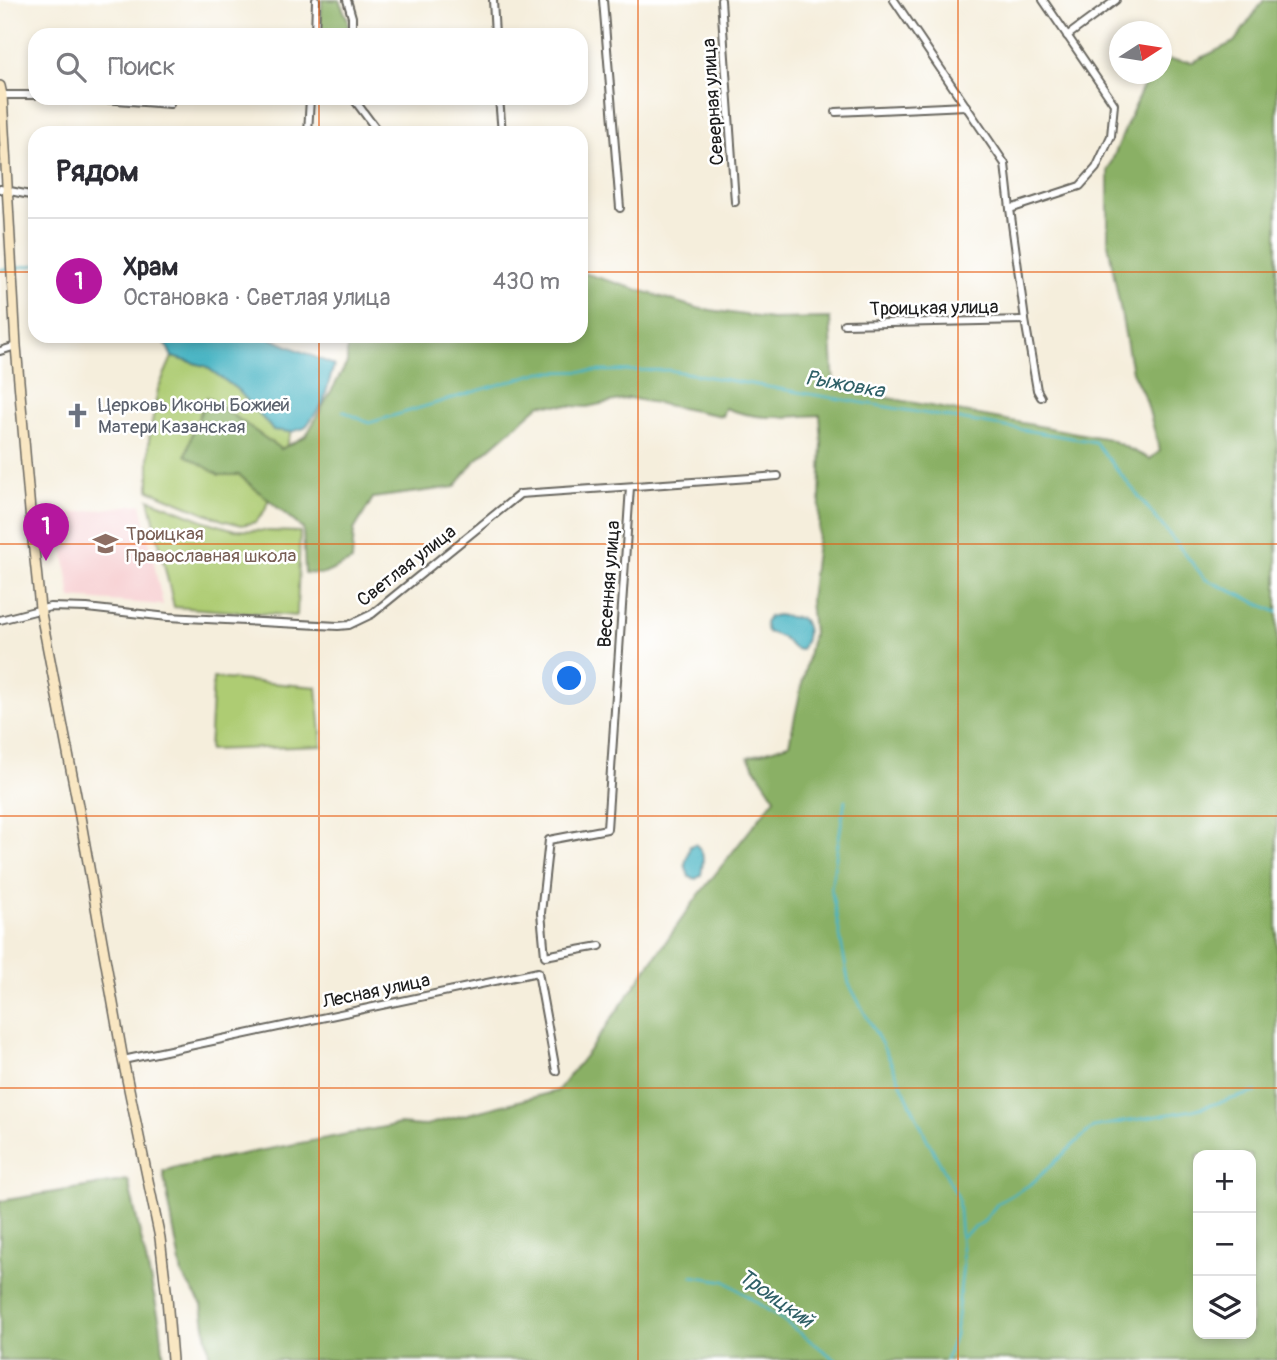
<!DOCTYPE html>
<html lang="ru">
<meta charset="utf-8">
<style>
body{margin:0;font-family:Pangolin,sans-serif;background:#f7f7f7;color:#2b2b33}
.controls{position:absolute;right:21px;bottom:21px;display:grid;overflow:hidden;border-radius:14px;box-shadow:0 4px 10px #0003}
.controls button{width:63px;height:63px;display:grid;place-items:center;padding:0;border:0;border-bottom:2px solid #e1e1e2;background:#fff;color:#2b2b33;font:35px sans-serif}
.compass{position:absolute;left:1109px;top:21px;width:63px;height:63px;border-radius:50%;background:#fff;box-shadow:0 4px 10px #0003;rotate:78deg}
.you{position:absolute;left:570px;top:679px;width:24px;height:24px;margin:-18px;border:5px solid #fff;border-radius:50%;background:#1a73e8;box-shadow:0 0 0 10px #1a73e833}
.badge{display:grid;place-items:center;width:46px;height:46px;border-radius:50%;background:#b5179e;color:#fff;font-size:23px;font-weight:700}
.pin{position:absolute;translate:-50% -58px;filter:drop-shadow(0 2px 4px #0008)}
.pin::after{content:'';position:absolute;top:37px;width:24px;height:21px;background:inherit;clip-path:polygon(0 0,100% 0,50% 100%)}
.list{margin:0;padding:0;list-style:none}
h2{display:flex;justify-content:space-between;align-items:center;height:91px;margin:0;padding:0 28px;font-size:30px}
h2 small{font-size:23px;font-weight:400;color:#7c7c81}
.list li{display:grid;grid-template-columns:46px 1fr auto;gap:21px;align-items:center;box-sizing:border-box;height:126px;padding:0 28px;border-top:2px solid #e1e1e2}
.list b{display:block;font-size:26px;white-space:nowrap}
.list p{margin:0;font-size:23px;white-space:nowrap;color:#7c7c81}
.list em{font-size:23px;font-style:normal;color:#7c7c81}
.icon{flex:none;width:38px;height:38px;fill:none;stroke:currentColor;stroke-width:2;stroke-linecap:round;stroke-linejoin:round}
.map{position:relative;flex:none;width:1277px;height:1360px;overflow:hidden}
.search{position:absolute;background:#fff;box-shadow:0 4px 10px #0003;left:28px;top:28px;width:560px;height:77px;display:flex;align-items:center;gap:18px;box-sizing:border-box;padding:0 24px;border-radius:21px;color:#7c7c81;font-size:26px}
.panel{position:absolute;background:#fff;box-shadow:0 4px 10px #0003;left:28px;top:126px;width:560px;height:217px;border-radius:21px}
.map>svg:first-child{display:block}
.built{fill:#f7cfd1}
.green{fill:#aecc73;stroke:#657448;stroke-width:2}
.forest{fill:#8ab065;stroke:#536640;stroke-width:2;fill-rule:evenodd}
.water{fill:#47b4c3;stroke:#326870;stroke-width:2}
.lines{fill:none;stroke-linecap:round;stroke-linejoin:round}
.stream{stroke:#47b4c3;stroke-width:2.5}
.street-casing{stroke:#68665f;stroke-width:10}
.secondary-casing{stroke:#68665f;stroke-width:12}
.street{stroke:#fff;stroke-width:6}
.secondary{stroke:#f9e7c3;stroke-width:9}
.grid{fill:none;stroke:#e8590c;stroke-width:2;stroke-opacity:0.55}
.labels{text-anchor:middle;stroke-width:5;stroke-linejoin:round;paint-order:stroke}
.street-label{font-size:19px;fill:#1c1c1c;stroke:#fff}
.worship-label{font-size:19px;fill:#5b616d;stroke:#fff;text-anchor:start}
.education-label{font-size:19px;fill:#785e54;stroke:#fff;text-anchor:start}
.water-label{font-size:21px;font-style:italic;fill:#2f6067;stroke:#fff}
</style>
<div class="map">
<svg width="1277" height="1360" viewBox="0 0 1277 1360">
<rect width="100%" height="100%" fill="#fff"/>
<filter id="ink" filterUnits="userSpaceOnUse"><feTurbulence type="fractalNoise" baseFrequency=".0143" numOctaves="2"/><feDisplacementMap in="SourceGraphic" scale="14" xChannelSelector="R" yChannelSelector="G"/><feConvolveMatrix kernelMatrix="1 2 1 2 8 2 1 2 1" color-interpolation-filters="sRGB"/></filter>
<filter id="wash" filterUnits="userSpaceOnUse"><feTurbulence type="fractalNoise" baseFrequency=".00686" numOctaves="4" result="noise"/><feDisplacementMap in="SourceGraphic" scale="28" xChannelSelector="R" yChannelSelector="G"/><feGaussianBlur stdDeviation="1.57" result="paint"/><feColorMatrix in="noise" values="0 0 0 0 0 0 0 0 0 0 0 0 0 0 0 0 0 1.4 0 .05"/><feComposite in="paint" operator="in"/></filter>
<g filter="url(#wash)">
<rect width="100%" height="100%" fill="#f5eedc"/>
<path class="built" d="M141,504L163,605L71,598L58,515Z"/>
<g class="green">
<path d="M172,357L205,366L238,390L273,430L291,432L265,510L256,522L242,525L222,520L149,490V439L158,389Z"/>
<path d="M149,499L205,521L235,530L300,532L297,616L174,607Z"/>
<path d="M213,678L317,687L322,746L209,750Z"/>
</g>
<g class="forest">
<path d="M322,0H339L348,20V35H320Z"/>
<path d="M1264,0H1277V1360H210L202,1305L182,1275L163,1171L180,1166L400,1124L422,1126L557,1091L588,1052L698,896L775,798L748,757L789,744L813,633L810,600L819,526L822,444L820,415C786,417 758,421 725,408L722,416L629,398L587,407L541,404L473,463L455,487L373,498L354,530L352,561L324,574L305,573L303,529L239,475H219L186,455L193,431L207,397L281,449L306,436L347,363V336H581V272L697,308L771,319L830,318L834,388L1109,439L1150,459L1160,451L1146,400L1132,372L1108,243V170L1148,74H1162V59L1193,62L1234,42ZM1198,1155H1251V1334H1198Z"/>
<path d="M128,1180L160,1322L164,1360H0V1201Z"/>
</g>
<g class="water">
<path d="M154,336H265L334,365L323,403L305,428L291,432L273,430L238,390L205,366L172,357L166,344Z"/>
<path d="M777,615L802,619C809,627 808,642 800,650C790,649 790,643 783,638C778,635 773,634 767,632L765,623L769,617Z"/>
<path d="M695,844C706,852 703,863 701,875L696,879L689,877L685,864L690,846Z"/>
</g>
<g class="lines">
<g class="stream">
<path d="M0,270L35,265"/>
<path d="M343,411L369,423L541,372L668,370L1095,442L1205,579L1277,612"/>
<path d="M845,800L831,888L849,984L887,1054L927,1139L958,1197L963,1264L955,1335L946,1360"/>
<path d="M961,1237L983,1222L998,1203L1031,1184L1093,1127L1193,1110L1256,1092"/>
<path d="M692,1276L725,1281L784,1321L836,1360"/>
</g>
</g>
</g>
<g filter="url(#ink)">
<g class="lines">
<defs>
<g id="street">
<path d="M347,0L352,17V35"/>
<path d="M493,0L495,35"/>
<path d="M603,0L620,208"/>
<path d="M721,0L735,202"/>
<path d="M894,0L1005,164L1010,209L1080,186L1096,168L1111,136L1114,104L1043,0"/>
<path d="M315,35L316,0"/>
<path d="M1067,36L1116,0"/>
<path d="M2,95H35"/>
<path d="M90,98L170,104"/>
<path d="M353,98L379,133"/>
<path d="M499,98L502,133"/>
<path d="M836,112L966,106"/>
<path d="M308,133L310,98"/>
<path d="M0,189L35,196"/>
<path d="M1010,209L1025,320L1037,390L1041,397"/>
<path d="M844,324L1025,320"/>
<path d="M0,351L16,346"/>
<path d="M0,620L50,607L87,608L168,617L338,626L349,625L372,614L520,494L778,476"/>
<path d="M600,946L545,956L541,913L549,840L607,829L630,487"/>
<path d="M123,1060L538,972L556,1071"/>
</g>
<path id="secondary" d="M0,86L2,95L16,346L30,511L40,608L79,811L123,1060L160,1238L167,1298L172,1360"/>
</defs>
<use href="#street" class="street-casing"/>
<use href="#secondary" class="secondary-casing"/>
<use href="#street" class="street"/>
<use href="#secondary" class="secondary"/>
</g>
</g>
<path class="grid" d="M319,0V35M638,0V1360M958,0V1360M319,98V133M0,272H35M581,272H1277M319,336V1360M0,544H1277M0,816H1277M0,1088H1277"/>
<defs>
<symbol id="church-bare" viewBox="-9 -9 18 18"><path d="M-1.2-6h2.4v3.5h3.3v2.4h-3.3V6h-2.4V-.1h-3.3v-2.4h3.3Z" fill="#6b7280" stroke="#fff" stroke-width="2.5" paint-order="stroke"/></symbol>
<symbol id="school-bare" viewBox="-9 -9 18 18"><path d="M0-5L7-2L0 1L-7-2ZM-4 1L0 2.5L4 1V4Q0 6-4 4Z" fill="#8d6e63" stroke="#fff" stroke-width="2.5" paint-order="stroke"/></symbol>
</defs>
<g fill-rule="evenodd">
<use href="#church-bare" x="60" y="398" width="35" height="35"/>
<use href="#school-bare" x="88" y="526" width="35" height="35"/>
</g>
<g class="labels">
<g class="street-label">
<text transform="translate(712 102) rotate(-94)" y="7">Северная улица</text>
<text transform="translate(934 307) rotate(-1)" y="7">Троицкая улица</text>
<text transform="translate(406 565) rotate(-38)" y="7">Светлая улица</text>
<text transform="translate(608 584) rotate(-86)" y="7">Весенняя улица</text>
<text transform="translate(376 990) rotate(-12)" y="7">Лесная улица</text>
</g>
<g class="worship-label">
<text x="98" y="411">Церковь Иконы Божией<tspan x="98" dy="22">Матери Казанская</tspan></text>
</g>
<g class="education-label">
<text x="126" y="540">Троицкая<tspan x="126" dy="22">Православная школа</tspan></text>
</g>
<g class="water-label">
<text transform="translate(845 384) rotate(10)" y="7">Рыжовка</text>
<text transform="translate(776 1298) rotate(35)" y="7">Троицкий</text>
</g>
</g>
</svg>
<div class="controls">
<button>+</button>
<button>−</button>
<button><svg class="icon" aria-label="layers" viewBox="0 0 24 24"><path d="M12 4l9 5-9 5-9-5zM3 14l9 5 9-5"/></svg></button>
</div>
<svg class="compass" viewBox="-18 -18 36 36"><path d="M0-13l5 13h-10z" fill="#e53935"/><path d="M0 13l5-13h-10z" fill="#7c7c81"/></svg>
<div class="you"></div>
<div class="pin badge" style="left:46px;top:561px">1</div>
<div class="search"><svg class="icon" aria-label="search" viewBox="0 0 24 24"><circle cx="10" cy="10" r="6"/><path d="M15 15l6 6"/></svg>Поиск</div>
<section class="panel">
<h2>Рядом<small></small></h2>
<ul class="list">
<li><span class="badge">1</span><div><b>Храм</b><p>Остановка · Светлая улица</p></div><em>430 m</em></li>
</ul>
</section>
</div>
